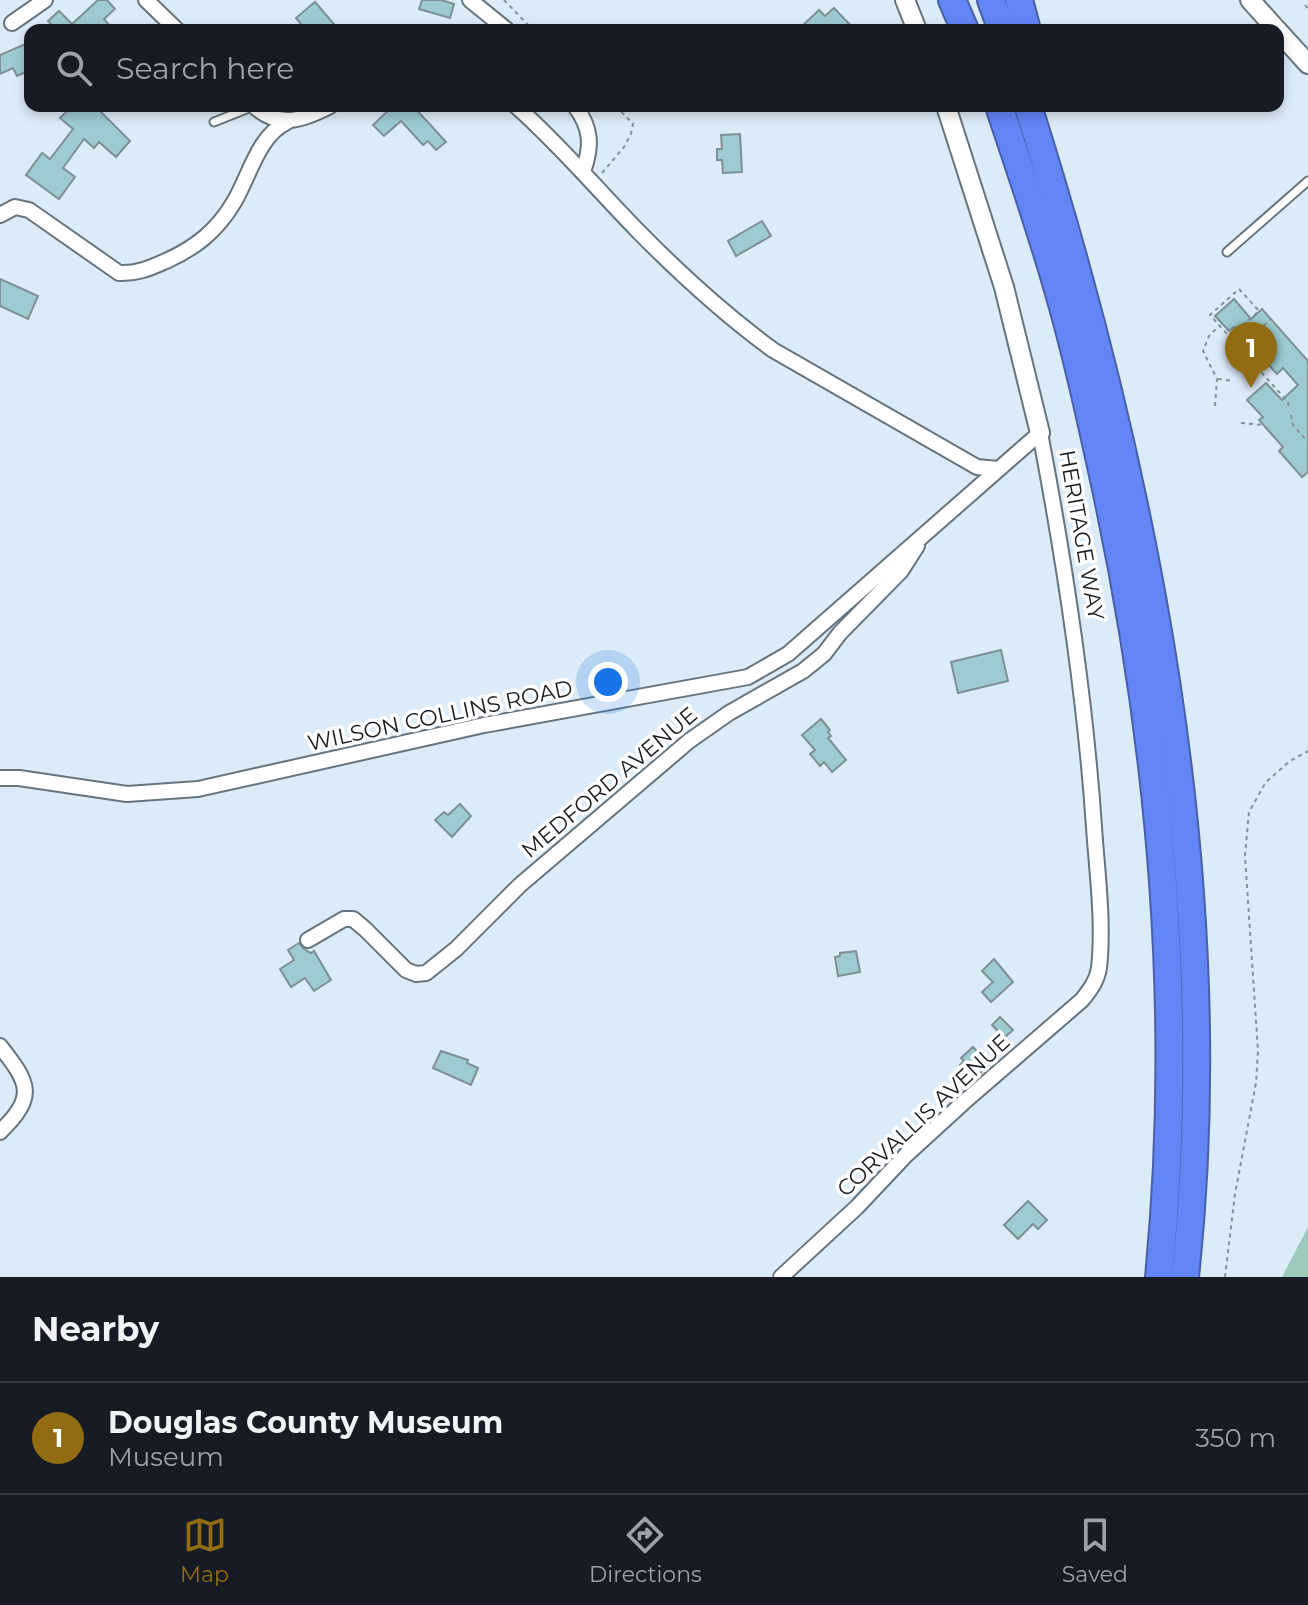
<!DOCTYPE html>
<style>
body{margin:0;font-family:Montserrat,sans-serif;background:#20242c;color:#f1f3f6}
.you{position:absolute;left:608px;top:682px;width:28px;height:28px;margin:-20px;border:6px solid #fff;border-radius:50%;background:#1a73e8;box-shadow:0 0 0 12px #1a73e833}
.badge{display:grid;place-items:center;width:52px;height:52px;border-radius:50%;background:#916c12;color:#fff;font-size:26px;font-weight:700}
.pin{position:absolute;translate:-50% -66px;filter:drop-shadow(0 2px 4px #0008)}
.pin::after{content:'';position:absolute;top:42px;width:28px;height:24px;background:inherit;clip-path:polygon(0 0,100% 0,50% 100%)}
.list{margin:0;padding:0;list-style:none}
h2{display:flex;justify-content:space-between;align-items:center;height:104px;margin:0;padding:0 32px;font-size:34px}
h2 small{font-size:26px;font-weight:400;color:#9ea1a6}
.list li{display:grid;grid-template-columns:52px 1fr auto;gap:24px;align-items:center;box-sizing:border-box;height:112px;padding:0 32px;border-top:2px solid #363941}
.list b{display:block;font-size:30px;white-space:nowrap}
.list p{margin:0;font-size:26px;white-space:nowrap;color:#9ea1a6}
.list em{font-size:26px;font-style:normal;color:#9ea1a6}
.icon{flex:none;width:44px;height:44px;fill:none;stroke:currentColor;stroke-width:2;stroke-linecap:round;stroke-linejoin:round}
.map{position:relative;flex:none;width:1308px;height:1277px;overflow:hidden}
.search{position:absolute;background:#171b24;box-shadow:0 4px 12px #0003;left:24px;right:24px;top:24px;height:88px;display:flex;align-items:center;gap:20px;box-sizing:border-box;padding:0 28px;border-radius:16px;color:#9ea1a6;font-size:30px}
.sheet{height:216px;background:#171b24}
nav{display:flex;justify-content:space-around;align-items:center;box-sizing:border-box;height:112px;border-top:2px solid #363941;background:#171b24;font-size:22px;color:#9ea1a6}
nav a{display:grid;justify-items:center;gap:4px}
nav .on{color:#916c12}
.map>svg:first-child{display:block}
.water{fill:#9ec9bd}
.building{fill:#9dcbd1;stroke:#7d9194;stroke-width:2}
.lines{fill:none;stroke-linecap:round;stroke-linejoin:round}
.service-casing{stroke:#66747e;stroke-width:11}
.minor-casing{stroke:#66747e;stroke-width:18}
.tertiary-casing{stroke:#66747e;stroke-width:22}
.motorway-casing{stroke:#4860aa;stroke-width:30}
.path{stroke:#86929a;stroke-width:2;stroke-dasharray:4 4;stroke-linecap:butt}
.service{stroke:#fff;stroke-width:7}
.minor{stroke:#fff;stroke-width:14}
.tertiary{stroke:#fff;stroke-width:18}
.motorway{stroke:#6385f5;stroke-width:26}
.labels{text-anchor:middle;stroke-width:7;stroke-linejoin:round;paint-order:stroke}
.street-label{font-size:22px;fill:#151b1f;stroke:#fff}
</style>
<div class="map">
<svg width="1308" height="1277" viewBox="0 0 1308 1277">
<rect width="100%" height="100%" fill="#dbebf7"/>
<path class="water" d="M1308,1227V1277H1282Z"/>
<g class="building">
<path d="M98,0H107L115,9L104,19L109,25L103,30H57L48,21L59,11L72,24Z"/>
<path d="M422,0H441L454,4L450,18L419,9Z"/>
<path d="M315,2L339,30H306L296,18Z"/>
<path d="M834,8L855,30H798L819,10L825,16Z"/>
<path d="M30,42V70L17,76L13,68L0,74V55Z"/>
<path d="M59,106H95L130,141L116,157L99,142L94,148L84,139L63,168L75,177L59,199L26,175L42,153L50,159L73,129L60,118L66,112Z"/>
<path d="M393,106L399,111L404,106H413L446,142L436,150L428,141L423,145L401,121L384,136L373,125Z"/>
<path d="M740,134L742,172L723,173L722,160H717V149H722L721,135Z"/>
<path d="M762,221L771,236L736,256L728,241Z"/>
<path d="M0,279L38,296L28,319L0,306Z"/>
<path d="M1234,299L1251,319L1262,309L1308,361V472L1302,477L1279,451L1283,447L1259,420L1263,417L1247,400L1266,383L1282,400L1298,385L1283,368L1277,374L1234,327L1229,331L1215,316Z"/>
<path d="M1001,650L1008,681L958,693L951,662Z"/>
<path d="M821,719L830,730L828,732L831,736L828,738L846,760L832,772L824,762L820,766L810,754L815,750L802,735Z"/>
<path d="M460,804L471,816L452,837L435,820L444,812L448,815Z"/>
<path d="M299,943L304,949L311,953L314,951L331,980L314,991L305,978L291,987L280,969L294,960L288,950Z"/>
<path d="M856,951L860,972L838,976L835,957L840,956V953Z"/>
<path d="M994,959L1013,982L991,1002L982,992L993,982L982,971Z"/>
<path d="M1000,1017L1013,1030L1004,1038L992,1025Z"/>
<path d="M973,1047L990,1064L978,1075L975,1072L971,1077L960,1065L964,1061L961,1058Z"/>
<path d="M441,1051L468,1060L467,1063L478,1068L471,1085L433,1068Z"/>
<path d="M1028,1201L1047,1220L1038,1229L1033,1224L1018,1239L1004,1225Z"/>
</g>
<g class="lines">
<defs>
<g id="service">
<path d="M214,122L254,106"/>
<path d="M1227,252L1308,181"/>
</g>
<g id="minor">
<path d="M146,0L177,30"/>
<path d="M470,0L507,30"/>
<path d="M12,23L45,0"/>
<path d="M254,106C279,129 303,120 330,106"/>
<path d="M516,106C559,144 596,188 636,229C678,272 724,314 773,350L977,467L998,469"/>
<path d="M575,106C592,129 592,146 583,172"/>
<path d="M0,215L15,207L29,210L119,273C137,274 150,268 166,261C195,248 217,231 234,202C250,175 258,136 287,122"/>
<path d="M0,778H19L127,794L198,789L484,725L748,677L788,654L1040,433"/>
<path d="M308,940L344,919H353L365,929L406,970L416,974L426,973L456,949L520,885L689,741L729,713L803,671L824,654L840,633L901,571L917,546"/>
<path d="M0,1046C29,1083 37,1096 0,1132"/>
<path d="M781,1277L857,1207L906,1155L964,1102L1082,1000C1090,990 1097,981 1099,968C1104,922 1097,872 1094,827C1085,694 1065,564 1040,433"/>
</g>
<g id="tertiary">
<path d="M905,0L917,30"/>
<path d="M1250,0L1277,30"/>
<path d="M1278,31L1308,64"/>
<path d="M946,106L1004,287L1040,433"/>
</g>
<g id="motorway">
<path d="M952,0L965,30"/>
<path d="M991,0L1002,30"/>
<path d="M1019,0L1027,30"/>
<path d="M999,106C1018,163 1038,221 1055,279C1075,346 1090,415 1105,484C1161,744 1185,1011 1159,1277"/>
<path d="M1028,106C1146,479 1227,885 1185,1277"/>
</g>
</defs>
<use href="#service" class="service-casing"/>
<use href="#minor" class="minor-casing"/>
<use href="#tertiary" class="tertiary-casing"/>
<use href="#motorway" class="motorway-casing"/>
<g class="path">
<path d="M504,0L533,30"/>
<path d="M1305,5L1308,9"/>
<path d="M602,173L624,147L631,134L633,124L616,106"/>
<path d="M1230,336L1259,311L1239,289L1210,315L1288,402L1289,408"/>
<path d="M1240,347L1271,319"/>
<path d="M1218,379L1234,381"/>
<path d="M1215,406L1217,379L1203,351L1209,336L1219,326"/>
<path d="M1291,415L1293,425L1308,442"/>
<path d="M1241,423L1263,425"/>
<path d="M1225,1277L1235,1194L1256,1083L1258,1051L1245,856L1249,812L1266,782L1290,761L1308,751"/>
</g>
<use href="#service" class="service"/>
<use href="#minor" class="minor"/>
<use href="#tertiary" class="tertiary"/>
<use href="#motorway" class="motorway"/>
</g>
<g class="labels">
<g class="street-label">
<text transform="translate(1082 535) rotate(80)" y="8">HERITAGE WAY</text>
<text transform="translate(440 715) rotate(-12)" y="8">WILSON COLLINS ROAD</text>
<text transform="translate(609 782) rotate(-40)" y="8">MEDFORD AVENUE</text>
<text transform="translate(923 1115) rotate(-43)" y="8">CORVALLIS AVENUE</text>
</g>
</g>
</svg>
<div class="you"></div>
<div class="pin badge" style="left:1251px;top:388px">1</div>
<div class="search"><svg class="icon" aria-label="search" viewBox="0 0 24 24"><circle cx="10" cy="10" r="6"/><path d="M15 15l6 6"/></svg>Search here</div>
</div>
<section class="sheet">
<h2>Nearby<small></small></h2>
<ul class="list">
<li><span class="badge">1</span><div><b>Douglas County Museum</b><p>Museum</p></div><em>350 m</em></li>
</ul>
</section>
<nav>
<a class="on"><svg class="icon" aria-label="map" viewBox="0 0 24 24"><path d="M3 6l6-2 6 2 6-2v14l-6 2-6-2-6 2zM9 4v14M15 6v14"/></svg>Map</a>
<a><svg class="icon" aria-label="directions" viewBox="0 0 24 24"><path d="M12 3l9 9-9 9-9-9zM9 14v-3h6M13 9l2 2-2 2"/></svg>Directions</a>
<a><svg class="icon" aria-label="saved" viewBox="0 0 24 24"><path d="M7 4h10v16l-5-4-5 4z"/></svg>Saved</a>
</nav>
